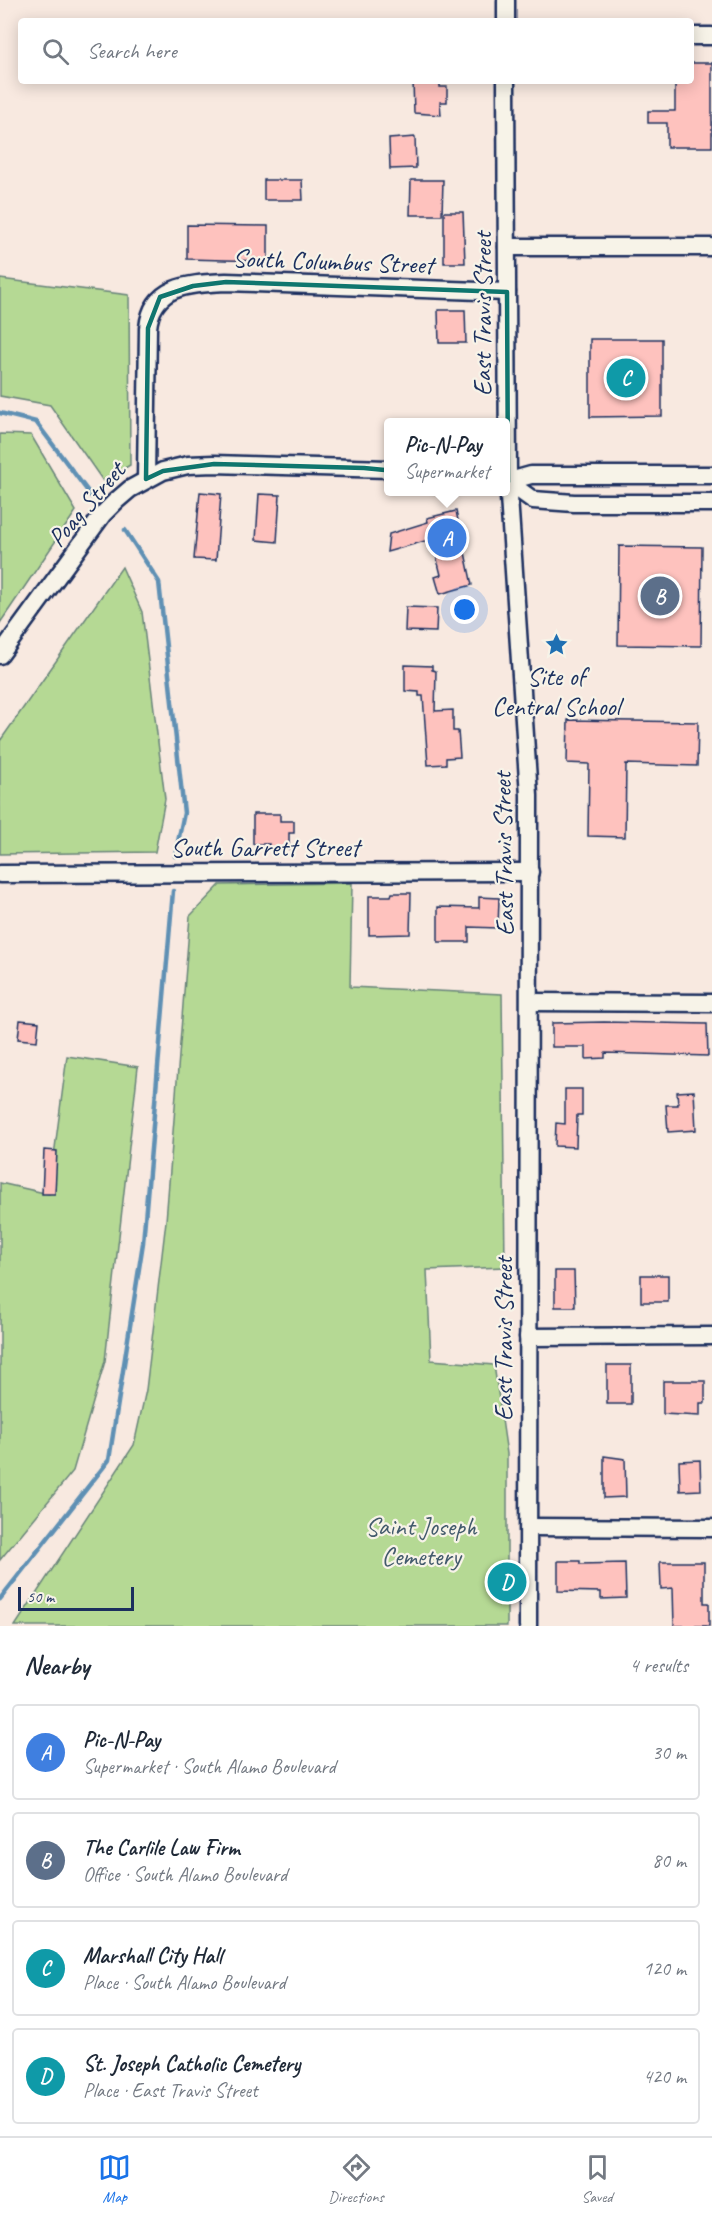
<!DOCTYPE html>
<meta charset="utf-8">
<style>
body{margin:0;font-family:Caveat,sans-serif;background:#f6f6f7;color:#1f2937}
.scale{position:absolute;left:18px;bottom:15px;width:116px;box-sizing:border-box;padding-left:6px;border:3px solid #1b2f5e;border-top:0;font-size:16px;line-height:21px;white-space:nowrap;color:#1b2f5e;-webkit-text-stroke:4px #f7f3e8;paint-order:stroke}
.you{position:absolute;left:465px;top:610px;width:21px;height:21px;margin:-15px;border:4px solid #fff;border-radius:50%;background:#1a73e8;box-shadow:0 0 0 9px #1a73e833}
.badge{display:grid;place-items:center;width:39px;height:39px;border-radius:50%;background:#1a73e8;color:#fff;font-size:20px;font-weight:700}
.pin{position:absolute;translate:-50% -50%;border:3px solid #fff;box-shadow:0 2px 6px #0006}
.popup{position:absolute;left:384px;top:418px;width:126px;height:78px;box-sizing:border-box;display:grid;place-content:center;border-radius:6px;background:#fff;filter:drop-shadow(0 2px 4px #0005);font-size:20px;white-space:nowrap;color:#747a83}
.popup b{font-size:22px;color:#1f2937}
.popup::after{content:'';position:absolute;left:50%;top:100%;margin-left:-12px;border:12px solid transparent;border-top-color:#fff}
.list{margin:0;padding:0;list-style:none}
h2{display:flex;justify-content:space-between;align-items:center;height:78px;margin:0;padding:0 24px;font-size:26px}
h2 small{font-size:20px;font-weight:400;color:#747a83}
.list li{display:grid;grid-template-columns:39px 1fr auto;gap:18px;align-items:center;box-sizing:border-box;height:96px;margin:0 12px 12px;padding:0 12px;border:2px solid #e0e1e3;border-radius:6px}
.list b{display:block;font-size:22px;white-space:nowrap}
.list p{margin:0;font-size:20px;white-space:nowrap;color:#747a83}
.list em{font-size:20px;font-style:normal;color:#747a83}
.icon{flex:none;width:33px;height:33px;fill:none;stroke:currentColor;stroke-width:2;stroke-linecap:round;stroke-linejoin:round}
.map{position:relative;flex:none;width:712px;height:1626px;overflow:hidden}
.search{position:absolute;background:#fff;box-shadow:0 3px 15px #0003;left:18px;right:18px;top:18px;height:66px;display:flex;align-items:center;gap:15px;box-sizing:border-box;padding:0 21px;border-radius:6px;color:#747a83;font-size:22px}
.sheet{height:510px;background:#fff}
nav{display:flex;justify-content:space-around;align-items:center;box-sizing:border-box;height:84px;border-top:2px solid #e0e1e3;background:#fff;font-size:16px;color:#747a83}
nav a{display:grid;justify-items:center;gap:3px}
nav .on{color:#1a73e8}
.map>svg:first-child{display:block}
.green{fill:#b5d994;stroke:#688479;stroke-width:1.5}
.lines{fill:none;stroke-linecap:round;stroke-linejoin:round}
.stream{stroke:#5f90b4;stroke-width:4.5}
.building{fill:#fec2be;stroke:#1b2f5e;stroke-width:1.5}
.minor-casing{stroke:#1b2f5e;stroke-width:21}
.minor{stroke:#f7f3e8;stroke-width:16}
.marked{fill:none;stroke:#0f766e;stroke-width:4.5;stroke-linejoin:round}
.labels{text-anchor:middle;stroke-width:4.5;stroke-linejoin:round;paint-order:stroke}
.street-label{font-size:26px;fill:#1b2f5e;stroke:#f7f3e8}
.poi-label{font-size:26px;fill:#1b2f5e;stroke:#f7f3e8}
.park-label{font-size:26px;fill:#425a6c;stroke:#f7f3e8}
</style>
<div class="map">
<svg width="712" height="1626" viewBox="0 0 712 1626">
<rect width="100%" height="100%" fill="#f8e9e0"/>
<filter id="ink" filterUnits="userSpaceOnUse"><feTurbulence type="fractalNoise" baseFrequency=".0167" numOctaves="2"/><feDisplacementMap in="SourceGraphic" scale="12" xChannelSelector="R" yChannelSelector="G"/><feConvolveMatrix kernelMatrix="1 2 1 2 8 2 1 2 1" color-interpolation-filters="sRGB"/></filter>
<g filter="url(#ink)">
<g class="green">
<path d="M0,279L129,295L130,465L103,481L50,405L0,396Z"/>
<path d="M0,434L31,435L76,511L0,623Z"/>
<path d="M122,567L142,612L165,799L155,852L0,854V741Z"/>
<path d="M352,883L350,987L502,994L505,1267L427,1270L431,1360L494,1365L507,1454V1626H15L134,1445L146,1390L166,1221L190,916L220,885Z"/>
<path d="M67,1056L138,1067L105,1361L73,1471L0,1560V1183L49,1194Z"/>
</g>
<g class="lines">
<g class="stream">
<path d="M0,413L36,422L92,497"/>
<path d="M125,530L159,582L184,813L175,856"/>
<path d="M0,1599L109,1460L143,1243L173,891"/>
</g>
</g>
<g class="building">
<path d="M691,63H712V147H667V123H648V111H675V81H691Z"/>
<path d="M413,81H440V87H447V102H440L441,115L414,113Z"/>
<path d="M415,137L416,168L390,169L389,139Z"/>
<path d="M264,180H302L303,200H264Z"/>
<path d="M411,180H443L442,215H410Z"/>
<path d="M444,212H463L465,263H444Z"/>
<path d="M187,225L268,226V261L187,259Z"/>
<path d="M438,310H465L466,343H439Z"/>
<path d="M590,339H662V416L590,417Z"/>
<path d="M200,492L221,494L216,560L194,559Z"/>
<path d="M259,494L280,495L277,542L256,540Z"/>
<path d="M456,511L472,585L440,594L435,577L441,575L432,539L387,552L389,534L428,522L427,518Z"/>
<path d="M619,546L702,547L701,646L618,645Z"/>
<path d="M406,607L437,608L436,632L405,631Z"/>
<path d="M405,665L432,666V670L436,671L435,711L453,710V731H458L460,757L446,758V764L428,765L423,696H419V692L405,691Z"/>
<path d="M568,720L698,722L697,766L626,764L625,837L588,836L589,764L567,763Z"/>
<path d="M253,814H280V821H294V833H289V849L268,848L269,844H253Z"/>
<path d="M392,893H411L410,934L369,935V896H391Z"/>
<path d="M479,897L499,898L498,928L469,927V942H438V907L479,908Z"/>
<path d="M20,1020L39,1022L37,1041L18,1039Z"/>
<path d="M604,1022L707,1024L708,1056L605,1053V1058L586,1059V1047H552V1023Z"/>
<path d="M565,1089H582V1115H577L576,1147L555,1146L556,1123L565,1124Z"/>
<path d="M694,1091L696,1130L668,1132L666,1105H678L677,1092Z"/>
<path d="M44,1150L57,1151L55,1194H42Z"/>
<path d="M555,1271H574L575,1307H555Z"/>
<rect x="641" y="1275" width="27" height="27"/>
<rect x="607" y="1365" width="24" height="39"/>
<path d="M663,1381H705V1403H700V1416L663,1414Z"/>
<path d="M604,1456L625,1459L626,1497L604,1498Z"/>
<path d="M700,1460L701,1490L680,1491L679,1461Z"/>
<path d="M558,1561H580V1564L625,1563L626,1598L601,1599V1592L558,1591Z"/>
<path d="M660,1562H704V1603H709V1626H674L673,1588L661,1589Z"/>
</g>
<g class="lines">
<defs>
<g id="minor">
<path d="M506,0V21"/>
<path d="M691,36H712"/>
<path d="M506,81L508,482L529,795L528,1626"/>
<path d="M507,247H712"/>
<path d="M146,479L148,328C152,284 191,284 226,282L507,292"/>
<path d="M506,482L531,475H712"/>
<path d="M508,482L533,500L574,503H712"/>
<path d="M0,655L103,514L116,501L130,489L163,471L188,465L214,464L388,469"/>
<path d="M0,874L530,872"/>
<path d="M530,1002L712,1003"/>
<path d="M528,1337L712,1336"/>
<path d="M529,1527L712,1528"/>
</g>
</defs>
<use href="#minor" class="minor-casing"/>
<use href="#minor" class="minor"/>
</g>
</g>
<path class="marked" d="M226,282L507,292L508,482L364,468L214,464L163,471L146,479L148,328L160,297L193,286Z"/>
<defs>
<symbol id="sight-bare" viewBox="-9 -9 18 18"><path d="M0-6L1.8-2.2L6-1.7L2.9 1.2L3.7 5.4L0 3.3L-3.7 5.4L-2.9 1.2L-6-1.7L-1.8-2.2Z" fill="#1f6fb2" stroke="#f7f3e8" stroke-width="2.5" paint-order="stroke"/></symbol>
</defs>
<g fill-rule="evenodd">
<use href="#sight-bare" x="540" y="628" width="33" height="33"/>
</g>
<g class="labels">
<g class="street-label">
<text transform="translate(333 261) rotate(2)" y="9">South Columbus Street</text>
<text transform="translate(482 314) rotate(-90)" y="9">East Travis Street</text>
<text transform="translate(86 504) rotate(-49)" y="9">Poag Street</text>
<text x="265" y="856">South Garrett Street</text>
<text transform="translate(503 854) rotate(-91)" y="9">East Travis Street</text>
<text transform="translate(503 1339) rotate(-90)" y="9">East Travis Street</text>
</g>
<g class="poi-label">
<text x="556" y="685">Site of<tspan x="556" dy="30">Central School</tspan></text>
</g>
<g class="park-label">
<text x="421" y="1535">Saint Joseph<tspan x="421" dy="30">Cemetery</tspan></text>
</g>
</g>
</svg>
<div class="scale">50 m</div>
<div class="you"></div>
<div class="pin badge" style="left:447px;top:538px;background:#3f7fe0">A</div>
<div class="popup"><b>Pic-N-Pay</b>Supermarket</div>
<div class="pin badge" style="left:660px;top:596px;background:#5c6f8a">B</div>
<div class="pin badge" style="left:626px;top:378px;background:#0f9aa8">C</div>
<div class="pin badge" style="left:507px;top:1582px;background:#0f9aa8">D</div>
<div class="search"><svg class="icon" aria-label="search" viewBox="0 0 24 24"><circle cx="10" cy="10" r="6"/><path d="M15 15l6 6"/></svg>Search here</div>
</div>
<section class="sheet">
<h2>Nearby<small>4 results</small></h2>
<ul class="list">
<li><span class="badge" style="background:#3f7fe0">A</span><div><b>Pic-N-Pay</b><p>Supermarket · South Alamo Boulevard</p></div><em>30 m</em></li>
<li><span class="badge" style="background:#5c6f8a">B</span><div><b>The Carlile Law Firm</b><p>Office · South Alamo Boulevard</p></div><em>80 m</em></li>
<li><span class="badge" style="background:#0f9aa8">C</span><div><b>Marshall City Hall</b><p>Place · South Alamo Boulevard</p></div><em>120 m</em></li>
<li><span class="badge" style="background:#0f9aa8">D</span><div><b>St. Joseph Catholic Cemetery</b><p>Place · East Travis Street</p></div><em>420 m</em></li>
</ul>
</section>
<nav>
<a class="on"><svg class="icon" aria-label="map" viewBox="0 0 24 24"><path d="M3 6l6-2 6 2 6-2v14l-6 2-6-2-6 2zM9 4v14M15 6v14"/></svg>Map</a>
<a><svg class="icon" aria-label="directions" viewBox="0 0 24 24"><path d="M12 3l9 9-9 9-9-9zM9 14v-3h6M13 9l2 2-2 2"/></svg>Directions</a>
<a><svg class="icon" aria-label="saved" viewBox="0 0 24 24"><path d="M7 4h10v16l-5-4-5 4z"/></svg>Saved</a>
</nav>
